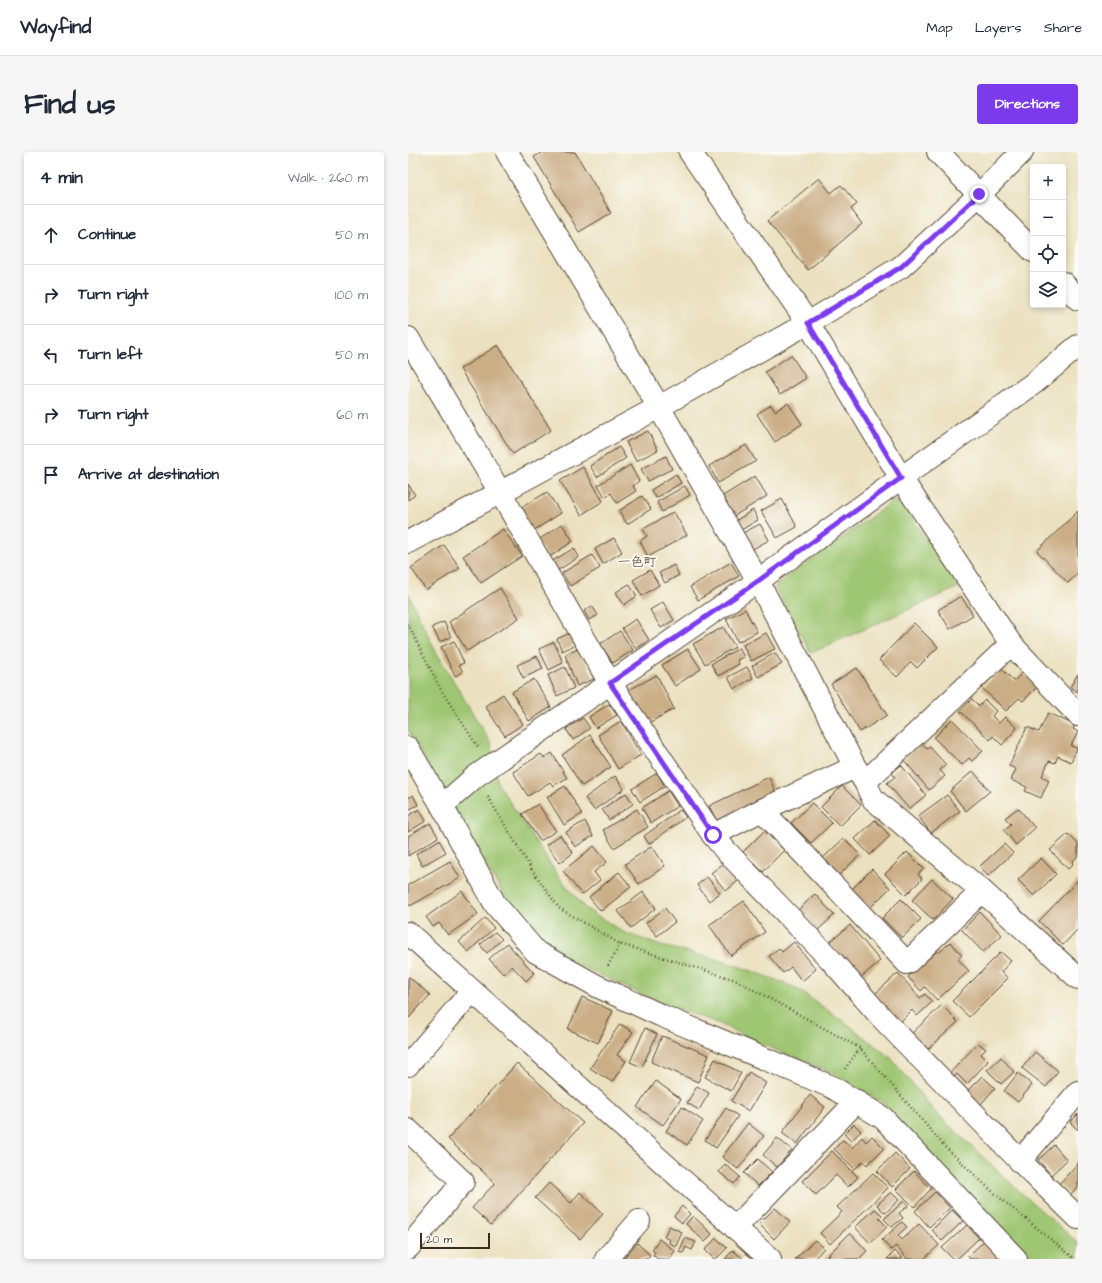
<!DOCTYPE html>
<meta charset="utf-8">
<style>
body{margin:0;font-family:"Architects Daughter","Klee One",sans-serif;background:#f6f6f7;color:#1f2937}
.controls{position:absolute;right:12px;top:12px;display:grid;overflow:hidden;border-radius:4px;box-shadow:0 2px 6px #0003}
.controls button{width:36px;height:36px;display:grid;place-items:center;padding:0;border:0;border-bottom:1px solid #e0e1e3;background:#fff;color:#1f2937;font:20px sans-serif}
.scale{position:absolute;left:12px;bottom:10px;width:70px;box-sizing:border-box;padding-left:4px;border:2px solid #3b2a1e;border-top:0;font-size:11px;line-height:14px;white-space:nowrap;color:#3b2a1e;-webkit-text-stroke:3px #fdfcf7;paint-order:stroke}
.stop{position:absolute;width:12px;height:12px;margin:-9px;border:3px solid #7c3aed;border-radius:50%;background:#fff}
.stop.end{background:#7c3aed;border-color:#fff;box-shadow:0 1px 4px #0008}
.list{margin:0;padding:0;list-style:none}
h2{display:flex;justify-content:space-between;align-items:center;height:52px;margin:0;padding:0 16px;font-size:17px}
h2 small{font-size:13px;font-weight:400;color:#747a83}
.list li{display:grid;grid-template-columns:26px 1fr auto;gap:12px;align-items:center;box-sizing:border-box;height:60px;padding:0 16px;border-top:1px solid #e0e1e3}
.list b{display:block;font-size:15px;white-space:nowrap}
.list em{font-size:13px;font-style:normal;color:#747a83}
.icon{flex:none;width:22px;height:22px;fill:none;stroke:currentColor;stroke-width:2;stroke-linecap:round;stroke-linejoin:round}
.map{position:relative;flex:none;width:670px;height:1107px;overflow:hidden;border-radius:4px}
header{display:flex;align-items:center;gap:24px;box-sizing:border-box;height:56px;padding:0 20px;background:#fff;border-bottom:1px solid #e0e1e3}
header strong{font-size:19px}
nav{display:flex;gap:22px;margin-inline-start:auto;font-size:14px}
.intro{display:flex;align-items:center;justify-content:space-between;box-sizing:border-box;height:96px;padding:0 24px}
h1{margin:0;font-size:28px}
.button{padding:10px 18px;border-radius:4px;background:#7c3aed;color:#fff;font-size:14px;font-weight:700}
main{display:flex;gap:24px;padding:0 24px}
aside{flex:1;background:#fff;border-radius:4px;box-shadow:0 2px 6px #0003}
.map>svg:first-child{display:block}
.green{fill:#9fc672;stroke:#6d7848}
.building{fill:#cbae86}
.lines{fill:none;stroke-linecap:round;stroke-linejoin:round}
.minor-casing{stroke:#554536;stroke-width:24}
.tertiary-casing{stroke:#554536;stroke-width:24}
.path{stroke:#554536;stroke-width:2.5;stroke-dasharray:1 3;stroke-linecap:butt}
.minor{stroke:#fff;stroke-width:22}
.tertiary{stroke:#fff;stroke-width:22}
.route{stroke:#7c3aed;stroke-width:5}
.labels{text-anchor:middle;stroke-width:3.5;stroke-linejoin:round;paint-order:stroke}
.quarter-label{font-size:13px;font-weight:bold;fill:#6d5842;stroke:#fdfcf7}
</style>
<header>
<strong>Wayfind</strong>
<nav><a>Map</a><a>Layers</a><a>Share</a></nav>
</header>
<div class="intro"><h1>Find us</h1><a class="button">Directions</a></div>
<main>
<aside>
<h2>4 min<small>Walk · 260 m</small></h2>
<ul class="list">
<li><svg class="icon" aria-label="ahead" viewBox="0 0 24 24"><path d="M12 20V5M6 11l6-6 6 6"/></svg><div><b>Continue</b></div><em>50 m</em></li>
<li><svg class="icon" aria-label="right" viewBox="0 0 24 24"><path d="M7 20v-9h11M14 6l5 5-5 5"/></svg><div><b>Turn right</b></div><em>100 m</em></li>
<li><svg class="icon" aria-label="left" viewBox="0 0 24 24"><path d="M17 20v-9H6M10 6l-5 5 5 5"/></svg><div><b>Turn left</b></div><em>50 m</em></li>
<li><svg class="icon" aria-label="right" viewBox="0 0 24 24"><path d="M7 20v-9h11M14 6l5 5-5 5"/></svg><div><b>Turn right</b></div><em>60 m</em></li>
<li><svg class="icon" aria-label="arrive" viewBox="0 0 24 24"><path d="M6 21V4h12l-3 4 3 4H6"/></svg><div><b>Arrive at destination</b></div></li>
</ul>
</aside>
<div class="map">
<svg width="670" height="1107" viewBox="0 0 670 1107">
<rect width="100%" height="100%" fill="#fdfcf7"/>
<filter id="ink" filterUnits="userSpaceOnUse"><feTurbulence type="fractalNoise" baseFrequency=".025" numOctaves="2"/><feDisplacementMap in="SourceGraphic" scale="8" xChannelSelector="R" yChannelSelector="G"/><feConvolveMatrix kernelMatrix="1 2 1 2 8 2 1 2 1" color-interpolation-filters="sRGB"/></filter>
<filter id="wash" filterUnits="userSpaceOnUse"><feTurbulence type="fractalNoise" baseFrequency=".012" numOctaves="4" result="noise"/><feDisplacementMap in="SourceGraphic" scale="16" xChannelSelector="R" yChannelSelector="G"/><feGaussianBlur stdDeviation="0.9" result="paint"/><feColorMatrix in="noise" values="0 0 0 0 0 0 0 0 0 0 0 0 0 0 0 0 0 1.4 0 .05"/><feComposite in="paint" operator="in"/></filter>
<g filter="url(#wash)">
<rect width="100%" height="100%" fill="#ebe1c0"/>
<g class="green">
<path d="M485,349L493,350L551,435L403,501L367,436L371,431Z"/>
<path d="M0,441L27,498L83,592L90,632L150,724L177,756L215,780L253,794L305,806L347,820L388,836L442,874L483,906L526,959L610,1038L670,1091V1107H621L576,1063L475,951L419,918L358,894L310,871L257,853L173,814L137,794L111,768L72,704L0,578Z"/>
</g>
<g id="blocks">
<g class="building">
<path d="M135,0H167L203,61L171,80L126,5Z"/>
<path d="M411,26L423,41L433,33L449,52L443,57L454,72L400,118L359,69Z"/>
<path d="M90,193L143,278L105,302L52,217Z"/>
<path d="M383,203L398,226L372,243L357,220Z"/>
<path d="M380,251L394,272L367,290L349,262L363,253L367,259Z"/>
<path d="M240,279L250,298L228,309L218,290Z"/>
<path d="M338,293L348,309L310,331L301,314Z"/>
<path d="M211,295L218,306L189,325L182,314Z"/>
<path d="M258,304L264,317L240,329L233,317Z"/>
<path d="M222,313L231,329L225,334L228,339L209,351L203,341L197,345L190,333Z"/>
<path d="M175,315L195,349L173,363L152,329Z"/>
<path d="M268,322L273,331L248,346L243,338Z"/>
<path d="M347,324L359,344L326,364L315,344Z"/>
<path d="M0,332L7,343L0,348Z"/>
<path d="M277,334L282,343L254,360L249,350Z"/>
<path d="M139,340L153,361L125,379L111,357Z"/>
<path d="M234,344L243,357L219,372L211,359Z"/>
<path d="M374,347L389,375L369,386L353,359Z"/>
<path d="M345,358L350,368L333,378L327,369Z"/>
<path d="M670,359V421L660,431L629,399Z"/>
<path d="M266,360L279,383L240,405L232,389L239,384L235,377Z"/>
<path d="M154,372L165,389L140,406L129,389Z"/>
<path d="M352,372L361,388L343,398L333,382Z"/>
<path d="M95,377L114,404L73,431L55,404Z"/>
<path d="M206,386L214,400L195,412L187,397Z"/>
<path d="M36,393L52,416L18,438L3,416Z"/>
<path d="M166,396L171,405L147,420L141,411Z"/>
<path d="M184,403L192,416L162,434L154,421Z"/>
<path d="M323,410L331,424L290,448L282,435Z"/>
<path d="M266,413L271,423L257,431L251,421Z"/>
<path d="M242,418L251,433L234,444L225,428Z"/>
<path d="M221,432L229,444L216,453L208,440Z"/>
<path d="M92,436L111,466L59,499L41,470Z"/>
<path d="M553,444L565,463L542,477L530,458Z"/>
<path d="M255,450L266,468L253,476L242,458Z"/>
<path d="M184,454L190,463L181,468L176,459Z"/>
<path d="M337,457L349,480L330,490L318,467Z"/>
<path d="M228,467L241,488L228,497L214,476Z"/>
<path d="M36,470L43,485L32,490L24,475Z"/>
<path d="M506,471L530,495L509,516L503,510L489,525L471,508Z"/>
<path d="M315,475L327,495L297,512L285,492Z"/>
<path d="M212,479L225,498L205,511L192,492Z"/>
<path d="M164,480L169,492L154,499L149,487Z"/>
<path d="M358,481L367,497L343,509L335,493Z"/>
<path d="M46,489L56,511L51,513L55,520L47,524L33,495Z"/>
<path d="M146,490L155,511L141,518L131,497Z"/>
<path d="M172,496L186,527L169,534L157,503Z"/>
<path d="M331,496L336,505L329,508L331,512L310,524L303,512Z"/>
<path d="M280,497L293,517L267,534L254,513Z"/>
<path d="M367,501L374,512L350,525L344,514Z"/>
<path d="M129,504L135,517L115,526L109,513Z"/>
<path d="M157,515L166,536L149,544L140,523Z"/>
<path d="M339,515L345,526L326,537L320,525Z"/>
<path d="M449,516L479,563L452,580L423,532Z"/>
<path d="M593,516L606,529L615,520L629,535L615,549L611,546L598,559L574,536Z"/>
<path d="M670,522V540L662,535Z"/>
<path d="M249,523L266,557L237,573L219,539Z"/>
<path d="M126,527L143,555L121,569L104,540Z"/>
<path d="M95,542L115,572L97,584L77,554Z"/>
<path d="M564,547L571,554L577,548L588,559L584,564L591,571L597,565L609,576L594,593L585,584L582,588L552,559Z"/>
<path d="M201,552L209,563L188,576L181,565Z"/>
<path d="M640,561L667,573L665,577L670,580L663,594L669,596L663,610L650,604L647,611L641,609L634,624L641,628L633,646L617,639L619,635L603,628L608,617L601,614L619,575L631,580Z"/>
<path d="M175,566L182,576L165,588L158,577Z"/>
<path d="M544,567L575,599L564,609L561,606L554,613L526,586Z"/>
<path d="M213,569L233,603L210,617L190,583Z"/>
<path d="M182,583L203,615L174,634L154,603Z"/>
<path d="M514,591L519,597L522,595L538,613L532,618L537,624L521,638L495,607Z"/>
<path d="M144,601L159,626L145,634L142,630L120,644L105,620L133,602L136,606Z"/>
<path d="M493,613L518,643L501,657L479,631L487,625L484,621Z"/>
<path d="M565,619L582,639L558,659L542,639Z"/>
<path d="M249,621L257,634L232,650L224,637Z"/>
<path d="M207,624L216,637L186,658L177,646Z"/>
<path d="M361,625L369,643L310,671L301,654Z"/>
<path d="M157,634L174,662L156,673L139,645Z"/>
<path d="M434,634L453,653L432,674L413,655Z"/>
<path d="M260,639L270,654L243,671L234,656Z"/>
<path d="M218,641L225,652L201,668L194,657Z"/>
<path d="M5,643L10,653L0,658V646Z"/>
<path d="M539,643L552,659L523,681L510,664Z"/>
<path d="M404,651L424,671L403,691L383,671Z"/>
<path d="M130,652L148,679L132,689L114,662Z"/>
<path d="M610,656L627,676L608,693L596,678L603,672L597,666Z"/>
<path d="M11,657L18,669L0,680V664Z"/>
<path d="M229,657L240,675L206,696L195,678Z"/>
<path d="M272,658L278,665L241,692L236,684Z"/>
<path d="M467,668L482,684L462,703L447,687Z"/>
<path d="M177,669L185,684L167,695L158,680Z"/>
<path d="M22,671L30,685L0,704V684Z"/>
<path d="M356,679L376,698L355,720L335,700Z"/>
<path d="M660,682L670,692V704L664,710L665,712L660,717L642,698Z"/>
<path d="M152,683L165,701L152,711L138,693Z"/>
<path d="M436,686L452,703L431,723L415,706Z"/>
<path d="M31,688L38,700L14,714L8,702Z"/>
<path d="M596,692L605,701L580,724L572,714Z"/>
<path d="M186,694L199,710L186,720L192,728L174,743L155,719Z"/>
<path d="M244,694L257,714L231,732L217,712Z"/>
<path d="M499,700L516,717L510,722L514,727L498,743L477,722Z"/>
<path d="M633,706L648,722L626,744L610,728Z"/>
<path d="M42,709L52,726L2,754L0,750V733Z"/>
<path d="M317,710L331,728L318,739L303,721Z"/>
<path d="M464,717L482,736L461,757L443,738Z"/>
<path d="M211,720L223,735L193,759L181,745Z"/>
<path d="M299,725L312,741L301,749L289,733Z"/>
<path d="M524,727L545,747L525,768L504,748Z"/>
<path d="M670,728V777L655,793L631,769Z"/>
<path d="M54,739L70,762L40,783L31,771L25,775L18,765Z"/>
<path d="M235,740L248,756L223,776L210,759Z"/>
<path d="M407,742L426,763L407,781L388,760Z"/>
<path d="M493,747L513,767L494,786L474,766Z"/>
<path d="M336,749L357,780L323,804L301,773Z"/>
<path d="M257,756L267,770L249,784L238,771Z"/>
<path d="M572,760L594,783L575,800L554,778Z"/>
<path d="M77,766L86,776L60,800L51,790Z"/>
<path d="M442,773L472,809L451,827L421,791Z"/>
<path d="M87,780L94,787L79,801L72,793Z"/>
<path d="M386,790L408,817L394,829L383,815L375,821L361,804L371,796L374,800Z"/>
<path d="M542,790L554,803L550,807L561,819L529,848L517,835L513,839L500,825L529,799L531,801Z"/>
<path d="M99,791L126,821L118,829L104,814L95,822L81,807Z"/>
<path d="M593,800L603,809L593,820L600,826L561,865L544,849Z"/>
<path d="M490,821L512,846L517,842L524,850L509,864L504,858L492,870L467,842Z"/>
<path d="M1,825L22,843L1,866L0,865V826Z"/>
<path d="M174,845L205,859L190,891L160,877Z"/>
<path d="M534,853L550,870L518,899L503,882Z"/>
<path d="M212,872L225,880L209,903L218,909L204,930L182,916Z"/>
<path d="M237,876L249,882L234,915L222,910Z"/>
<path d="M254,884L301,903L290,930L243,910Z"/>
<path d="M570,891L578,897L573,902L580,909L559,932L549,922L542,929L538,925Z"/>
<path d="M627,900L650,919L638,935L614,916Z"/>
<path d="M593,905L606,920L593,932L579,918Z"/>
<path d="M307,907L333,921L323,939L297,925Z"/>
<path d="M109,911L175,971L83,1073L64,1056L87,1031L40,987Z"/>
<path d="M341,920L358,931L341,959L323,949Z"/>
<path d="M610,921L624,933L610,950L596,939Z"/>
<path d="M574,924L587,936L572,953L558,940Z"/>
<path d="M248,929L273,947L255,973L229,955Z"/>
<path d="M289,934L301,941L291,958L279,951Z"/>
<path d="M402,943L417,955L389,992L374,981Z"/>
<path d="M274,955L295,969L279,993L258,979Z"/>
<path d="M318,956L330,964L308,996L297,988Z"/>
<path d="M670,962V978L662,970Z"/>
<path d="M340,971L356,984L330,1017L314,1005Z"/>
<path d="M446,972L453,979L443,989L436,982Z"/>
<path d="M464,984L476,996L459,1013L455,1009L447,1017L426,997L435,988L444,996L454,985L458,990Z"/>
<path d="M369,986L384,998L369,1015L355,1003Z"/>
<path d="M646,993L659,1008L643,1023L630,1008Z"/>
<path d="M424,999L450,1025L440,1035L428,1023L408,1043L394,1029Z"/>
<path d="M487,1001L502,1017L484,1035L469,1019Z"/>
<path d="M350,1007L364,1020L350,1034L336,1021Z"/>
<path d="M670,1011V1034L662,1043L651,1032Z"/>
<path d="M317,1012L332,1025L326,1032L311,1020Z"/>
<path d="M506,1019L523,1037L506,1055L488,1037Z"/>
<path d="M465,1021L480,1036L422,1092L412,1081L434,1060L429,1055Z"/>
<path d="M141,1031L163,1051L172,1040L195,1062L172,1087L127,1046Z"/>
<path d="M483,1040L491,1048L477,1061L469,1053Z"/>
<path d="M527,1040L542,1056L521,1075L507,1059Z"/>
<path d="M496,1049L500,1054L491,1061L495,1066L484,1075L476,1067Z"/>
<path d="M274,1054L282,1062L274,1071L266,1064Z"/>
<path d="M367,1056L382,1070L366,1087L351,1072Z"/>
<path d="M467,1057L474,1063L471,1066L479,1075L462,1091L447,1075Z"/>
<path d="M544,1058L555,1069L534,1089L524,1078Z"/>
<path d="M285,1064L304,1082L297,1090L278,1072Z"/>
<path d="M494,1070L499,1075L490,1083L494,1088L511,1072L531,1093L516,1107H499L488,1094L483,1098L474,1088Z"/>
<path d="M559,1073L571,1086L549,1107H545L534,1096Z"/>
<path d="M261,1074L274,1080L268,1094L261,1091L262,1088L256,1085Z"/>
<path d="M442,1081L459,1099L451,1107H416Z"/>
<path d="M277,1086L288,1090L284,1098L278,1095L275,1101L271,1100Z"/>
<path d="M308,1086L319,1096L308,1107H306L297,1098Z"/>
<path d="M251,1087L267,1099L261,1107H250L245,1103L247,1100L244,1098Z"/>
<path d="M407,1088L416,1096L407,1106L409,1107H387Z"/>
<path d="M576,1089L593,1107H562L560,1104Z"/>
<path d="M229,1091L242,1103L239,1107H215Z"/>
<path d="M325,1098L335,1107H317Z"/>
<path d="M487,1099L495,1107H479Z"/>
</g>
</g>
</g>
<g filter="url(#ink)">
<use href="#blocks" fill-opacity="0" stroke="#554536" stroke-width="1"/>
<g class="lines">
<defs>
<g id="minor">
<path d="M99,0L251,255L350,429L447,615L457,630L465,647L574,739L670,826"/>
<path d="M282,0L400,171L493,326L603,492L670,563"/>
<path d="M530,0L625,99"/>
<path d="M655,131L670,147"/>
<path d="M0,186L92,340L202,531L305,683L318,699L423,808L473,865L612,1009L670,1066"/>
<path d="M0,390L251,255L400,171L493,115L571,43"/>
<path d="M0,596L34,654L87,752L128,800L189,834L252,863L424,935L475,966L608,1107"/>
<path d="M457,630L603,492"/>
<path d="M34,654L68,624L350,429L493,326L626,231L670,194"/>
<path d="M354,658L499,811L574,739"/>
<path d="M305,683L354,658L447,615"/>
<path d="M0,913L64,839"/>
<path d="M0,978L55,1030L0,1096"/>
<path d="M612,1009L670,940"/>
<path d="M327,1076L449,949"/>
<path d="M198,1107L231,1069"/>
</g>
<g id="tertiary">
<path d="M571,43L614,0"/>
<path d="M0,781L362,1107"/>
</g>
</defs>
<use href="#minor" class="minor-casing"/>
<use href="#tertiary" class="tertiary-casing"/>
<g class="path">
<path d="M0,472L33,538L70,595"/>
<path d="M80,645L124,718L151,756L212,792L328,828L452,896L537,995L586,1041L667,1107"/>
<path d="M200,814L212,792"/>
<path d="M437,917L452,896"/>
</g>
<use href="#minor" class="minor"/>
<use href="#tertiary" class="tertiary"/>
</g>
</g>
<g class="lines" filter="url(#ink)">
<path class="route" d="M305,683L202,531L350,429L493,326L400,171L493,115L571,42"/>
</g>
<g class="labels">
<g class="quarter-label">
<text x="229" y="414">一色町</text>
</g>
</g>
</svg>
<div class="controls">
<button>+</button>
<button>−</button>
<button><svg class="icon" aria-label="locate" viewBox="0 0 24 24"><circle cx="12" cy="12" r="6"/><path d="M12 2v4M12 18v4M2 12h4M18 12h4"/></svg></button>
<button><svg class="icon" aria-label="layers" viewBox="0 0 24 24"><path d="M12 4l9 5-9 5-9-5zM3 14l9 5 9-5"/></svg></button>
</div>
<div class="scale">20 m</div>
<div class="stop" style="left:305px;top:683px"></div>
<div class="stop end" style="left:571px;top:42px"></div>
</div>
</main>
